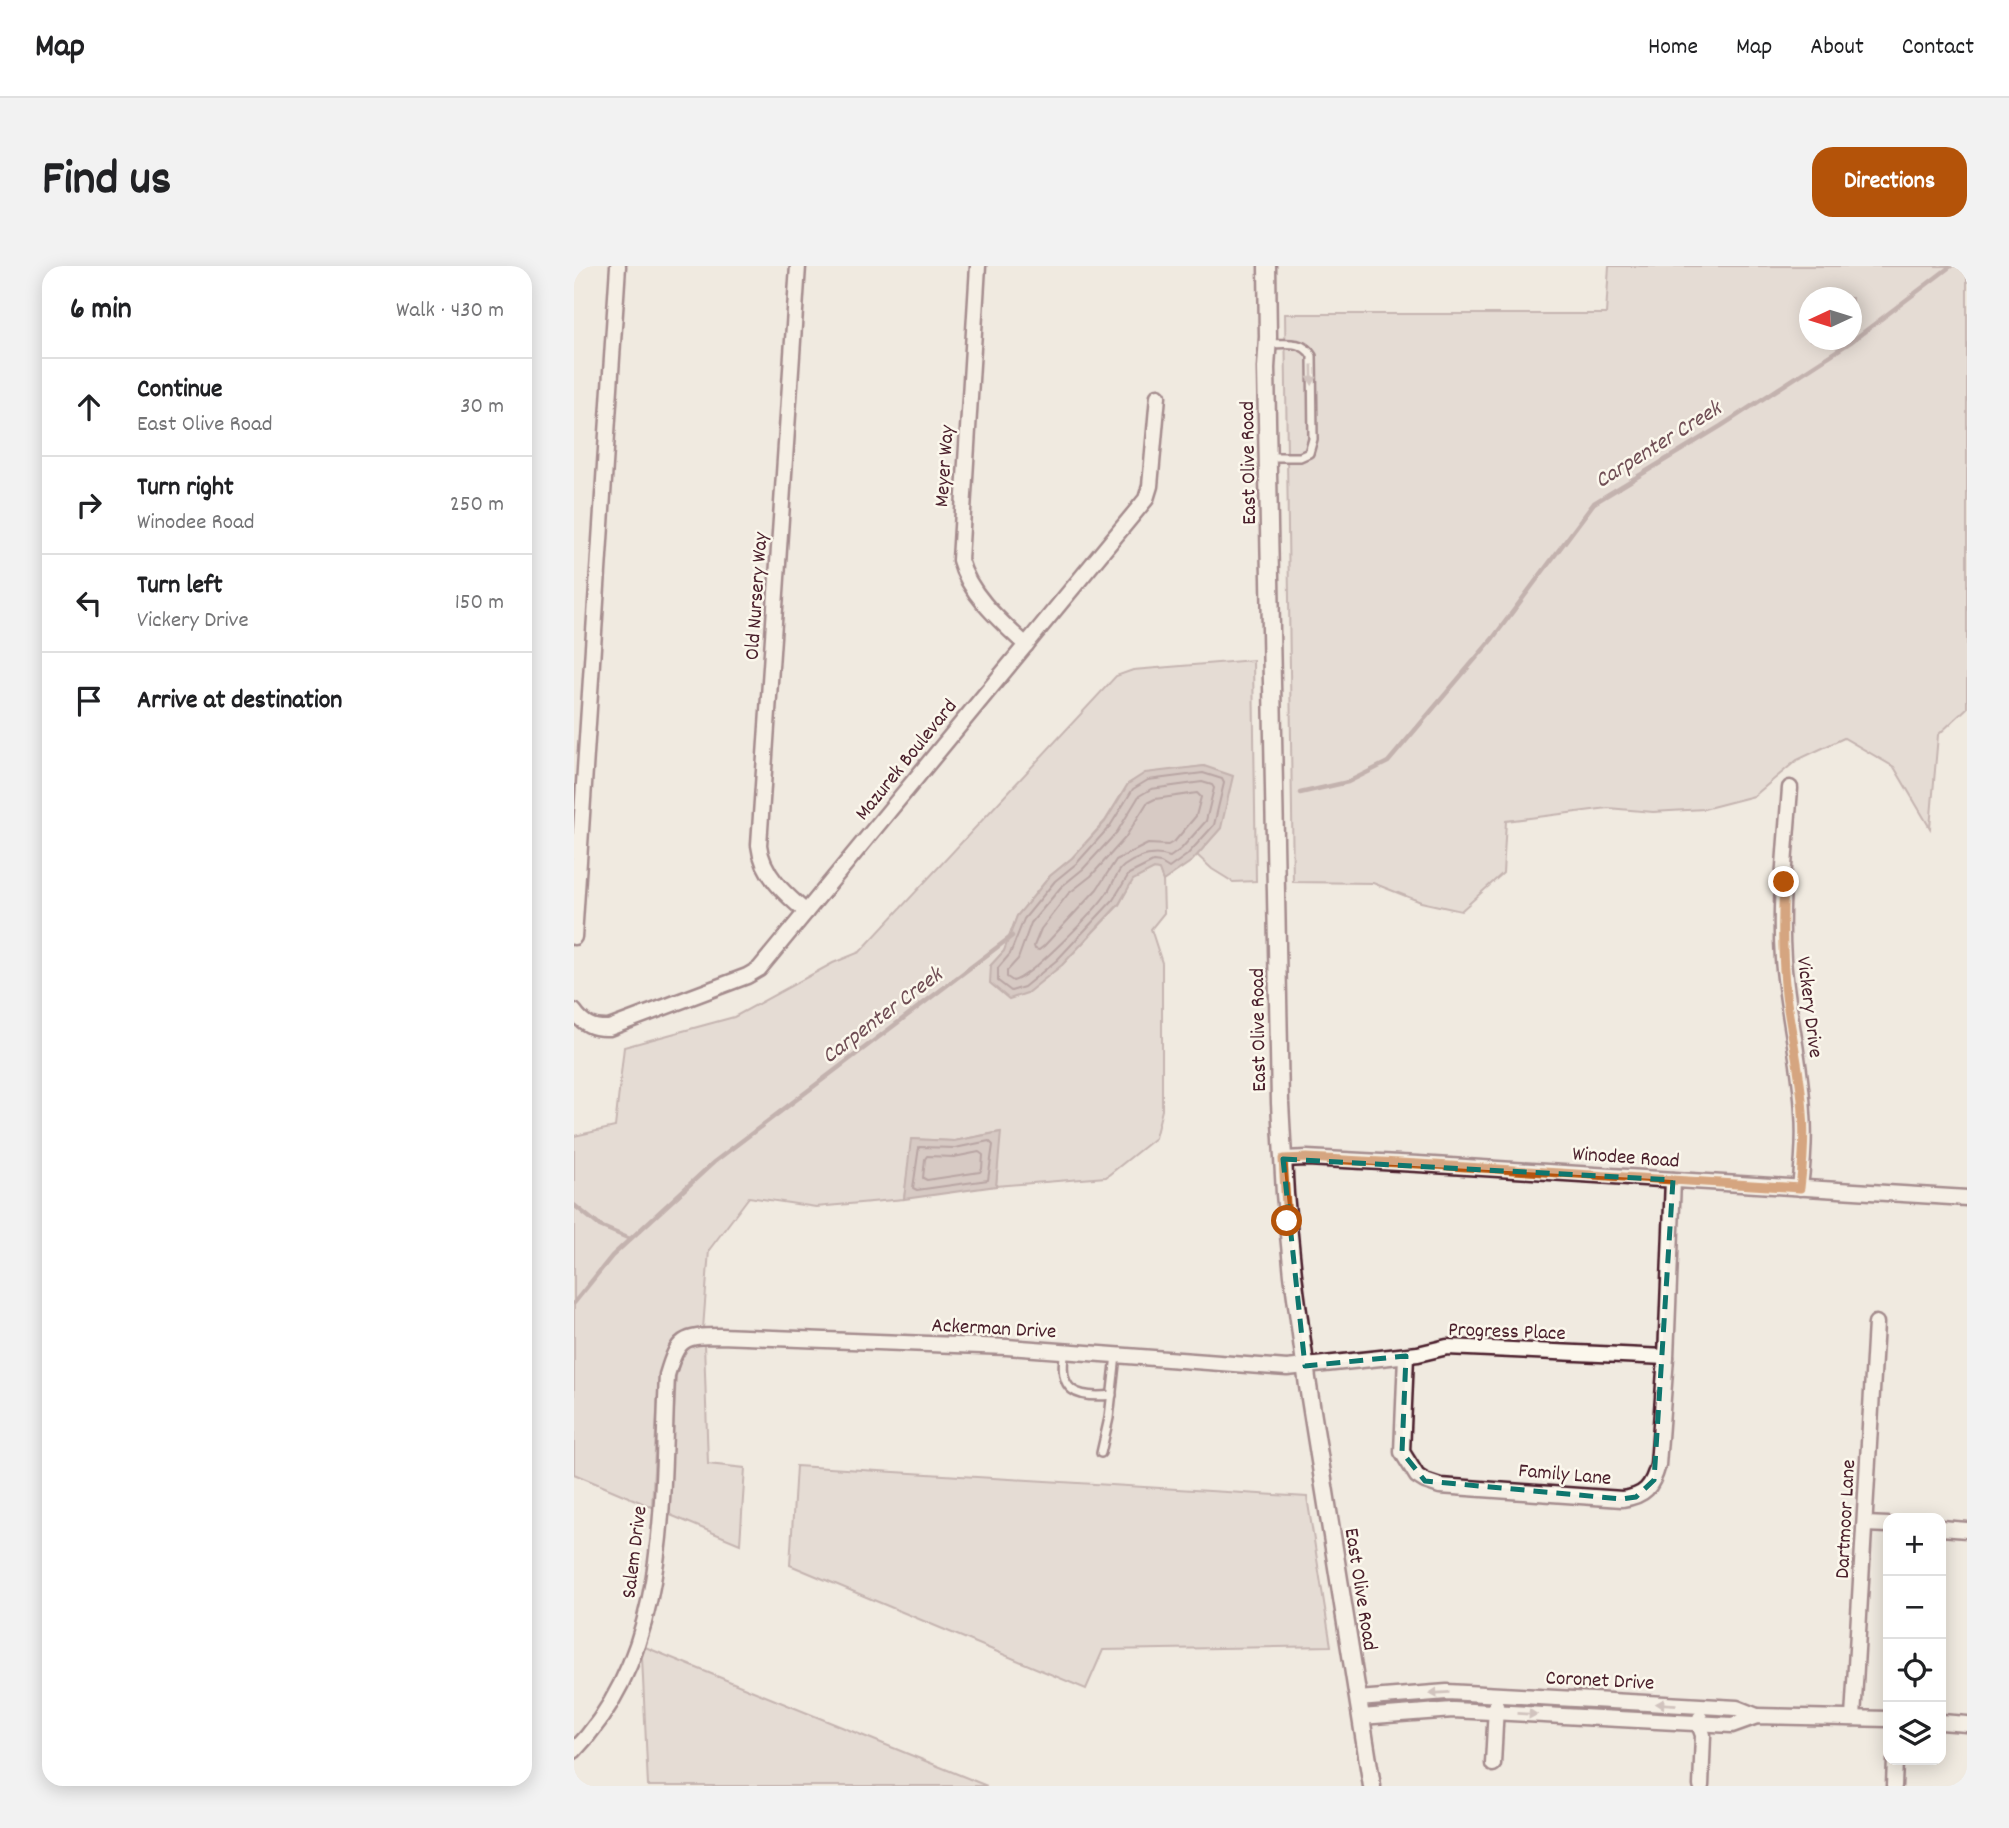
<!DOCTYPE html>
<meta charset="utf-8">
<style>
body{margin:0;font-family:Dekko,sans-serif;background:#f2f2f2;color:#202124}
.controls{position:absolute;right:21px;bottom:21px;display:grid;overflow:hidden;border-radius:14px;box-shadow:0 4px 18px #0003}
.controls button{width:63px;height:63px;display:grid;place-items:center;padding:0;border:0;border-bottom:2px solid #e0e0e0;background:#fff;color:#202124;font:35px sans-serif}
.compass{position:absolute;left:1225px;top:21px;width:63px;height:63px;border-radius:50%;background:#fff;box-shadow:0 4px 18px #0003;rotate:266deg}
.stop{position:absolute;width:21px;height:21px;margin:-16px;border:5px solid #b45309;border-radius:50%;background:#fff}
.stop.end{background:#b45309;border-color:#fff;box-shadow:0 2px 7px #0008}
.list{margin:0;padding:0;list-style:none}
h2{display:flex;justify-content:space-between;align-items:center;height:91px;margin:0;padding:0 28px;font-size:30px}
h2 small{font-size:23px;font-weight:400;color:#757577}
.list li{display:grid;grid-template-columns:46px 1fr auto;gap:21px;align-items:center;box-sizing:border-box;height:98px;padding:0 28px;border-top:2px solid #e0e0e0}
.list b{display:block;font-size:26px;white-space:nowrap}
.list p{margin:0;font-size:23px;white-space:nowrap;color:#757577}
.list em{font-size:23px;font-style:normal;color:#757577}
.icon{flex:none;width:38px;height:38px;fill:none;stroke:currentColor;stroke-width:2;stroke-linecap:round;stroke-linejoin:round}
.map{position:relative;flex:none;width:1393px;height:1520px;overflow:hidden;border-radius:21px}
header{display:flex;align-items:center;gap:42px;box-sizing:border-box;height:98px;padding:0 35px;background:#fff;border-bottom:2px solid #e0e0e0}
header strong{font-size:33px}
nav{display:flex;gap:38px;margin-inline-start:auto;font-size:24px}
.intro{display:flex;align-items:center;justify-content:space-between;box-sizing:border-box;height:168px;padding:0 42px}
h1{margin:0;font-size:49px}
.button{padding:18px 32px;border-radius:21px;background:#b45309;color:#fff;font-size:24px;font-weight:700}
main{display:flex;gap:42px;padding:0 42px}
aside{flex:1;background:#fff;border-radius:21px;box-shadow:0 4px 18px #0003}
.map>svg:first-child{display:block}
.green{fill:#d8ccc6;stroke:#917678;stroke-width:2;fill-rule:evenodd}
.water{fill:#b8a4a2;stroke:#8c6f72;stroke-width:2}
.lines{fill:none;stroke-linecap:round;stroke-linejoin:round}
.shore{stroke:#76545b;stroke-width:2}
.stream{stroke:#8c6f72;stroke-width:4.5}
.service-casing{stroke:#4a1f2b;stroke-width:12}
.minor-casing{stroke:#4a1f2b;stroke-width:19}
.tertiary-casing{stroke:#4a1f2b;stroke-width:21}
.service{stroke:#fbf7ec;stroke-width:7}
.minor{stroke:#fbf7ec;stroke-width:14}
.tertiary{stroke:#fbf7ec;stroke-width:16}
.oneway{fill:#ab9695}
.route{stroke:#b45309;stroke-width:9}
.marked{fill:none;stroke:#0f766e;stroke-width:5;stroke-dasharray:14 9;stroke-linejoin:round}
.labels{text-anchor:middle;stroke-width:5;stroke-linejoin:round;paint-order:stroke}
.street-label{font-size:21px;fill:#4a1f2b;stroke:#fbf7ec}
.water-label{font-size:23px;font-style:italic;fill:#704e55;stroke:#fbf7ec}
</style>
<header>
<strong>Map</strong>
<nav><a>Home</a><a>Map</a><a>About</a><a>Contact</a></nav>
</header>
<div class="intro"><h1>Find us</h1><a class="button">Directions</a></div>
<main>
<aside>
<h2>6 min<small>Walk · 430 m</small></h2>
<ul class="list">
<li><svg class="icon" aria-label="ahead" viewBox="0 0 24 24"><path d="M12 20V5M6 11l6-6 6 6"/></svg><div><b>Continue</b><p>East Olive Road</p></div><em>30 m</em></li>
<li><svg class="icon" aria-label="right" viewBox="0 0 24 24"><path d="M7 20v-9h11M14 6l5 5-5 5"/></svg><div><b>Turn right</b><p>Winodee Road</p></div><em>250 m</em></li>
<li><svg class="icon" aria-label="left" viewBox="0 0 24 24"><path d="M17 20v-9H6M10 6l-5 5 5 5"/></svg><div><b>Turn left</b><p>Vickery Drive</p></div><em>150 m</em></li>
<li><svg class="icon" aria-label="arrive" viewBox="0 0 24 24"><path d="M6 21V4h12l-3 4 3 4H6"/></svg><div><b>Arrive at destination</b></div></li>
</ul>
</aside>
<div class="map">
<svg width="1393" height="1520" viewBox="0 0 1393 1520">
<rect width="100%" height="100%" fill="#f0eae0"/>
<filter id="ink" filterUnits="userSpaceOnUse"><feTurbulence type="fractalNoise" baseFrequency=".0143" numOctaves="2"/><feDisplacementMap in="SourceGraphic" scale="14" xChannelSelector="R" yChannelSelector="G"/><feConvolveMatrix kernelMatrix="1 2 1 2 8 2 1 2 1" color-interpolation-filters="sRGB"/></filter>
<g filter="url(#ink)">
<g class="green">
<path d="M1035,0H1393V442L1364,469L1356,562L1320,501L1270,472L1223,494L1180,530L1130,543L1079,546L1034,542L932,555L929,607L887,645L847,636L799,617L719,616L711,48H1032ZM1236,32H1278V74H1236Z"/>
<path d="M679,394L682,615L659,616L638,603L623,589L647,562L630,500L571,508L554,518L531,555L498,592L476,610L443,650L430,685L417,699H488L545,639L559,613L580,603L585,604L589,615L590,647L577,663L588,697V844L581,872L532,911L422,920L426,866L380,875L338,873L330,933L242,941L175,931L135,984L129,1063C98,1064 93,1082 85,1108L78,1241L0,1208V870L41,861L50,781L160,751L259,697L286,686L542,410L559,404Z"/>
<path d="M121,1077H130L134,1198L171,1202L166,1278L94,1248L102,1110C105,1097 108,1083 121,1077Z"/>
<path d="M222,1200L733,1231L757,1380L529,1384L512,1423L216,1299Z"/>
<path d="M71,1381L413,1520H74L68,1391Z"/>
</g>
<g class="water">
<path d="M630,500L659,510L647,562L618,595L589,615L585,604L580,603L559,614L545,638L488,699L453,727L435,733L416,717L417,699L430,685L443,650L476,610L498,592L531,556L554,518L571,507Z"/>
<path d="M427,866L422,920L330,933L337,873L380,875Z"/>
</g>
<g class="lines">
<g class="shore">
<path d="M629,507L648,513L650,517L640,559L613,589L595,602L587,597L579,596L555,608L539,634L483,694L450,721L437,725L424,715V702L436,688L450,653L481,615L503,597L536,560L559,523L574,514Z"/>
<path d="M628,516L638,519L640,522L632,555L607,583L596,591C579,585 564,590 550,600C542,606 539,619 533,627C521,645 457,711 439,715L433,711V705L444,693L457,657L487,621L509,603L543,566L565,530L577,523Z"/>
<path d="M623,527L627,531L622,550L601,575L594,579L574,578L542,594L523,623L470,680L465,684L461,683L460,680L467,663L494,628L517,610L551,572L573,537L581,533Z"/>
<path d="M415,875L419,879L414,914L343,924L339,922L345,881L381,882Z"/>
<path d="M405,886L409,889L408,903L406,906L353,914L349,912L351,893L353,890L380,891Z"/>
</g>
<g class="stream">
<path d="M726,527L774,516L814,496L919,372L1020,237L1147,160L1278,75L1377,0"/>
<path d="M0,939L26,960L56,973"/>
<path d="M0,1037L38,990L140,896L438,670"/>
</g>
<defs>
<g id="service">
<path d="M695,78C711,78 729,74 738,90L739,173L735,187L726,191H695"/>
<path d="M491,1085C483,1125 502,1133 538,1129"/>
<path d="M527,1187L535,1152L542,1089"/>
</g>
<g id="minor">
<path d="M224,0L185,579C188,608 211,628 232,646"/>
<path d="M404,0L386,294C395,328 426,355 452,379"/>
<path d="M1216,522C1212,579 1205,637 1209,693C1213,745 1227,796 1229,847C1231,872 1229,897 1226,922"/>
<path d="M0,671L44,0"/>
<path d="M0,745C9,758 19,763 35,762L173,710L185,703L572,233L576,220L584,130"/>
<path d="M709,893L733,892L844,898L1393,932"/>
<path d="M832,1090L828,1186L843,1210L851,1215L866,1220L1048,1233C1071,1230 1078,1221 1084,1199L1092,1091L1099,914"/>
<path d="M1291,1258L1314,1259"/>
<path d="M1367,1262L1393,1264"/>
<path d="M784,1433L873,1426L1163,1442L1183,1450"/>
<path d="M787,1451L879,1444L1158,1459L1183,1450L1314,1453"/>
<path d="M1126,1452L1125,1458L1129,1469L1127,1520"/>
<path d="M1279,1452L1302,1057"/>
<path d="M1367,1456L1393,1458"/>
<path d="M0,1485C96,1386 87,1237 93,1109C104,1072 109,1070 146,1070L433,1081L713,1102L844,1088L873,1081L1092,1091"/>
<path d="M919,1498L922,1440"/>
<path d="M1320,1520L1321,1494"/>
</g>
<path id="tertiary" d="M693,0L694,71L692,102L706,837L711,928L719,1009L734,1120L798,1520"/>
</defs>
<use href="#service" class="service-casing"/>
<use href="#minor" class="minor-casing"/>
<use href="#tertiary" class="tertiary-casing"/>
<use href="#service" class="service"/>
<use href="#minor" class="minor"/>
<use href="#tertiary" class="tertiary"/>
</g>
<defs><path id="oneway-solid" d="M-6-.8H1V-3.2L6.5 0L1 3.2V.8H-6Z" transform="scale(1.75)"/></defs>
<g class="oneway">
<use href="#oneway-solid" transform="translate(738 109) rotate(89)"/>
<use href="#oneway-solid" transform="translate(865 1427) rotate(177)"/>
<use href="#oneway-solid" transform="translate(1092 1438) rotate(-177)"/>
<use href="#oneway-solid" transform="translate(953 1448) rotate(3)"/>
</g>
</g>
<g class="lines" filter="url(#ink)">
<path class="route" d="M713,955L709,893L733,892L844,898L1226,922C1229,897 1231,872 1229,847C1227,807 1217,768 1212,729C1208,691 1208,654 1210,616"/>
</g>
<path d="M0 0H1393V1520H0ZM709,893L1099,914L1080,1214L1062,1231L1048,1233L851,1215L828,1186L832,1090L731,1100Z" fill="#f0eae0" fill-opacity=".55" fill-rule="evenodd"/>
<path class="marked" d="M709,893L1099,914L1080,1214L1062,1231L1048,1233L851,1215L828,1186L832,1090L731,1100Z"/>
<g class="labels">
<g class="street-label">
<text transform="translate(673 197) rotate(-91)" y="7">East Olive Road</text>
<text transform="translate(369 200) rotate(-86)" y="7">Meyer Way</text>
<text transform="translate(181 330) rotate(-86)" y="7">Old Nursery Way</text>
<text transform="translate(331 493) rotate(-51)" y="7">Mazurek Boulevard</text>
<text transform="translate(1237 741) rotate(83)" y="7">Vickery Drive</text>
<text transform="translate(683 764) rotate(-91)" y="7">East Olive Road</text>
<text transform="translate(1052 890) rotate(4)" y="7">Winodee Road</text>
<text transform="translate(420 1061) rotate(3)" y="7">Ackerman Drive</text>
<text transform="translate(933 1064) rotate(2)" y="7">Progress Place</text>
<text transform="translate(991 1207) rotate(5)" y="7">Family Lane</text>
<text transform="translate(1270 1253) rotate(-87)" y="7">Dartmoor Lane</text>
<text transform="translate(59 1286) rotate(-83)" y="7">Salem Drive</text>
<text transform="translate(788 1323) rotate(81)" y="7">East Olive Road</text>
<text transform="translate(1026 1413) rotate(3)" y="7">Coronet Drive</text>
</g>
<g class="water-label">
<text transform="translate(1083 177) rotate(-32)" y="8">Carpenter Creek</text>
<text transform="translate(307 748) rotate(-37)" y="8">Carpenter Creek</text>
</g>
</g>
</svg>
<div class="controls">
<button>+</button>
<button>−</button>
<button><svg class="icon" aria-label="locate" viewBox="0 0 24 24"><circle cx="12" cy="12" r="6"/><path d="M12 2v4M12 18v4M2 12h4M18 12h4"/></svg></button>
<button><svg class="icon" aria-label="layers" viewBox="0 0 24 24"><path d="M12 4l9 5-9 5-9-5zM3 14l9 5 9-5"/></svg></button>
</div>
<svg class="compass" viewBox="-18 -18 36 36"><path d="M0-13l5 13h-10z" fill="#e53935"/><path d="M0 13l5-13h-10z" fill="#757577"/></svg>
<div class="stop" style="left:713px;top:955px"></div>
<div class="stop end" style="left:1210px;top:616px"></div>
</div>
</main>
